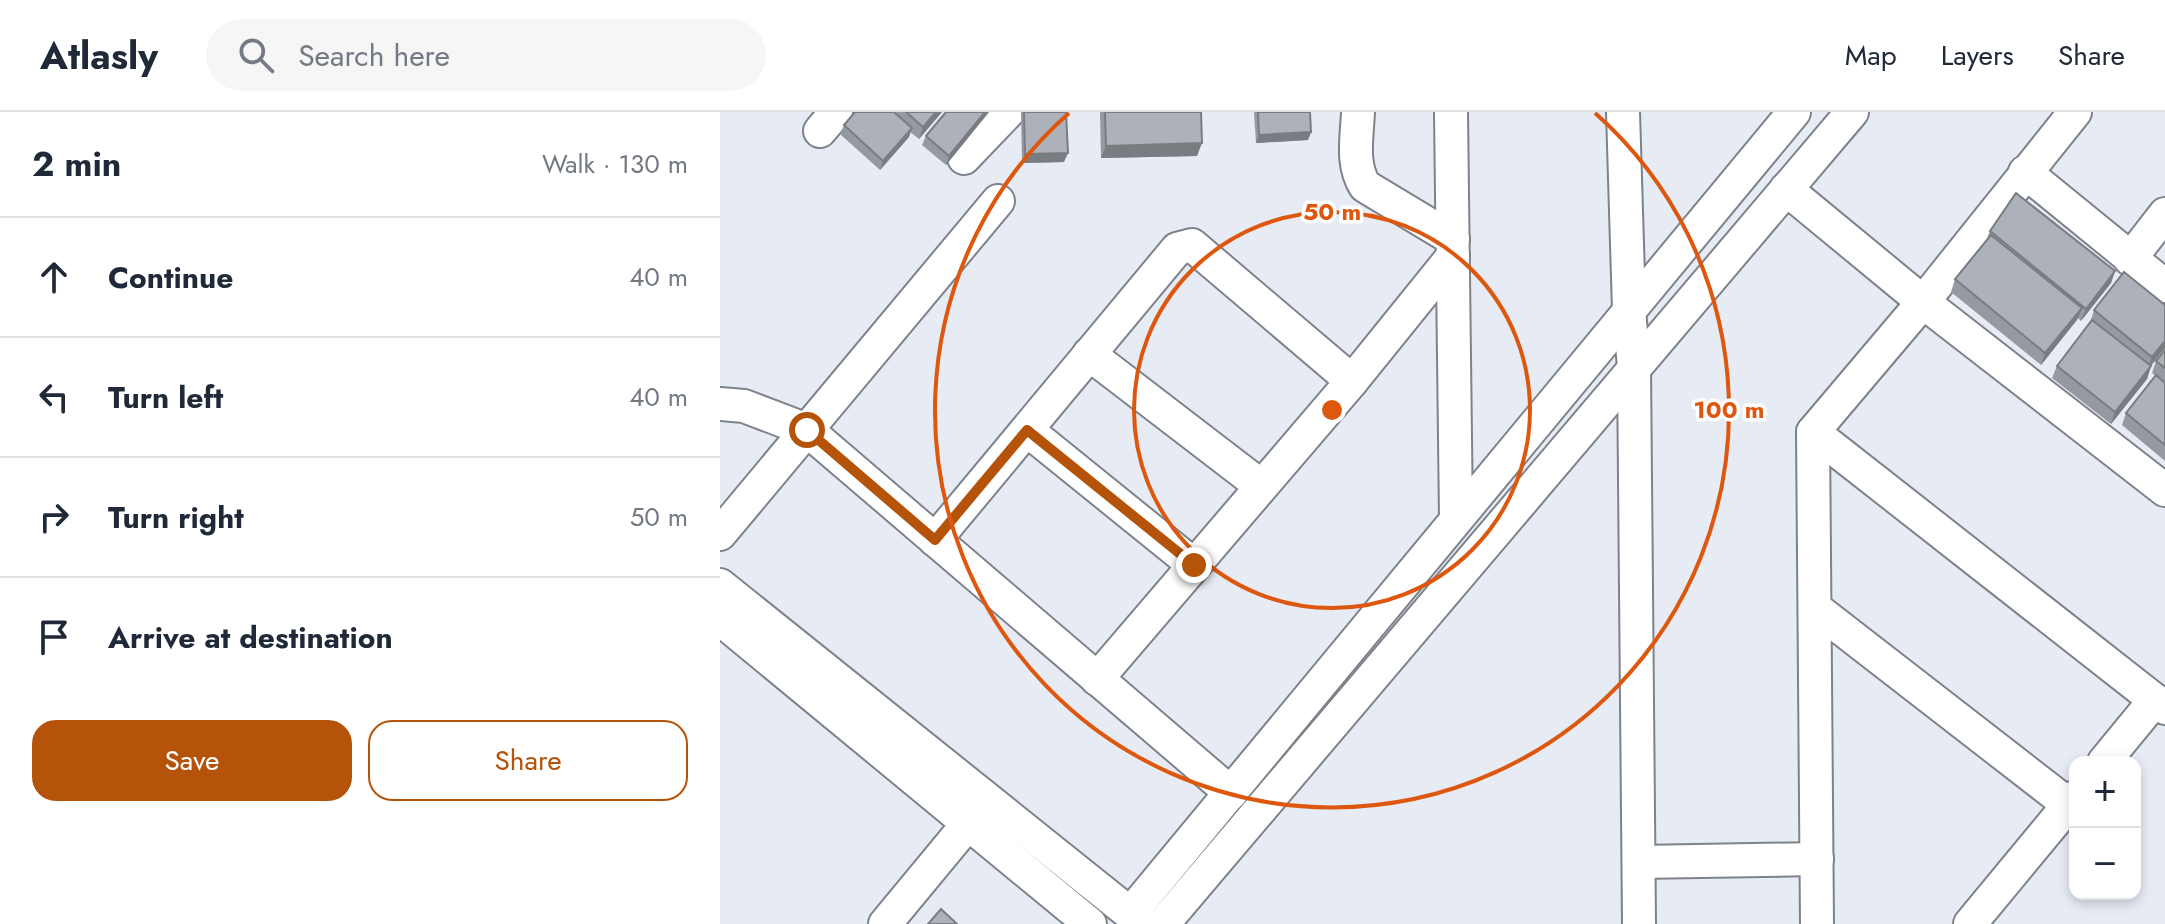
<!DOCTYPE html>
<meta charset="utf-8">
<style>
body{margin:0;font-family:Jost,sans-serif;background:#f6f6f7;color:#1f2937}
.controls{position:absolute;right:24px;bottom:24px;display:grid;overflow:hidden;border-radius:16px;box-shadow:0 4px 12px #0003}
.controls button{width:72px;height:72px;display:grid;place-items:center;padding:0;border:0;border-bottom:2px solid #e0e1e3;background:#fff;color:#1f2937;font:40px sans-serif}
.stop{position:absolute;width:24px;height:24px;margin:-18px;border:6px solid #b45309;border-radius:50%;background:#fff}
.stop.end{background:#b45309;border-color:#fff;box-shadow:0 2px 8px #0008}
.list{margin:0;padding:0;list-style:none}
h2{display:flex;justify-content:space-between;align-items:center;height:104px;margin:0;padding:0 32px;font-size:34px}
h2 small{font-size:26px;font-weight:400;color:#747a83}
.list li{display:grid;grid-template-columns:52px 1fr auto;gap:24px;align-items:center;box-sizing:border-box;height:120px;padding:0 32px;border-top:2px solid #e0e1e3}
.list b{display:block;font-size:30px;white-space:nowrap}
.list em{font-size:26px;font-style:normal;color:#747a83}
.actions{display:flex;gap:16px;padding:24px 32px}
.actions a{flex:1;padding:18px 0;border:2px solid #b45309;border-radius:24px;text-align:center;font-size:28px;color:#b45309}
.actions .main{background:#b45309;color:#fff}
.icon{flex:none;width:44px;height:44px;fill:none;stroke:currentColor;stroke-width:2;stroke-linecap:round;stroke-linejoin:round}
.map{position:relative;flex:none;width:1445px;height:812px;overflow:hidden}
header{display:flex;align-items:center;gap:48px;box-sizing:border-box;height:112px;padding:0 40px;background:#fff;border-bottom:2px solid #e0e1e3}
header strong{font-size:38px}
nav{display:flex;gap:44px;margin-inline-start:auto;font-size:28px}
.search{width:560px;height:72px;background:#f6f6f7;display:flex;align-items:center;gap:20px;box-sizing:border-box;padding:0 28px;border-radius:44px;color:#747a83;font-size:30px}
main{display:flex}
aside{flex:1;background:#fff}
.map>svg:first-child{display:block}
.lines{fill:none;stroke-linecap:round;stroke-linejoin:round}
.minor-casing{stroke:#7e828a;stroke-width:36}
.minor{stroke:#fff;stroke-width:32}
.wall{fill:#9599a0}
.shaded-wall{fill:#797d82}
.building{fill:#adb2ba;stroke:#797d82;stroke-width:2}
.route{stroke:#b45309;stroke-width:10}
.ring{fill:none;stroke:#de570e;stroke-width:4}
.centre{fill:#de570e;stroke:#fff;stroke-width:4}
.ring-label{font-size:24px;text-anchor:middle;font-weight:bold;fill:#de570e;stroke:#fff;stroke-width:7;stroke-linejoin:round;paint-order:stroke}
</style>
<header>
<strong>Atlasly</strong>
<div class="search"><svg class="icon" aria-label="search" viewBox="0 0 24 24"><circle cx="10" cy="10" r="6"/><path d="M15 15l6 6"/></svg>Search here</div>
<nav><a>Map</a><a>Layers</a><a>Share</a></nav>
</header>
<main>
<aside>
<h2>2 min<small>Walk · 130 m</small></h2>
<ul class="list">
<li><svg class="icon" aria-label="ahead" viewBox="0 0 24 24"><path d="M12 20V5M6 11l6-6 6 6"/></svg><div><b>Continue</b></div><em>40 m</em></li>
<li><svg class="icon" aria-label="left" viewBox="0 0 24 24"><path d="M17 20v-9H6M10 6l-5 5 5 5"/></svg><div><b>Turn left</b></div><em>40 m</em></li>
<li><svg class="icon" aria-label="right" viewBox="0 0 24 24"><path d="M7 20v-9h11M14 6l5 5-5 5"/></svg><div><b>Turn right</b></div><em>50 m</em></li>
<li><svg class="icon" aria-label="arrive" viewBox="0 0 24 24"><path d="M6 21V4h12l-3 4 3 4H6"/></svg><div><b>Arrive at destination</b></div></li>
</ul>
<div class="actions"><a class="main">Save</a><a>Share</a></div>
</aside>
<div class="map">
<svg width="1445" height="812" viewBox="0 0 1445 812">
<rect width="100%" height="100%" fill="#e7ebf4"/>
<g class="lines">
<defs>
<g id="minor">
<path d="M638,0C637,25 631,52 645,74L733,127"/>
<path d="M731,0L736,407"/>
<path d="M903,0L909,198L914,255L919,812"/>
<path d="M100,19L116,0"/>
<path d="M244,46L288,0"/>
<path d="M1305,60L1445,174"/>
<path d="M1066,77L1203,190L1445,378"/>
<path d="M1410,147L1445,102"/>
<path d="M369,242L541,374"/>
<path d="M0,292L24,294L87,318L511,681"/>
<path d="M307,318L474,453"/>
<path d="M1093,320L1445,596"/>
<path d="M0,422L278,89"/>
<path d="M215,428L457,137L472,133L632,269"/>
<path d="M0,473L423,812"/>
<path d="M1095,496L1349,693"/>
<path d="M0,507L370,812"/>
<path d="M377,567L632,269L733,144"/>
<path d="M1384,650L1435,588"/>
<path d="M919,750L1097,747"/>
<path d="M410,802L1074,0"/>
<path d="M165,812L261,696"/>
<path d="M443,812L1132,0"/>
<path d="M1097,812L1093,320L1203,190L1355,0"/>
<path d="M1250,812L1355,685"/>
</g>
</defs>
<use href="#minor" class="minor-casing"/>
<use href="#minor" class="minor"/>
</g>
<g class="wall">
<path d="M135,0H222L199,27L190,20L189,25L160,58L120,22L124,13Z"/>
<path d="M269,0L226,53L202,33L206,24Z"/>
<path d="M301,0H346L344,50L302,51Z"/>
<path d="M380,0H481L477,44L381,46Z"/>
<path d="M534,0H590L591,20L588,28L536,31Z"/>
<path d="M1270,119L1395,159L1391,171L1361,209L1358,206L1321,253L1231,180L1235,167L1266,129Z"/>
<path d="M1445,193V236L1431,254L1427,267L1391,312L1332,266L1337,254L1370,211L1374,198Z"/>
<path d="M1445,238V349L1402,313L1406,301L1436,264L1432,261L1436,249Z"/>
</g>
<g class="shaded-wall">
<path d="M216,0H222L199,27L203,15Z"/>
<path d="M265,0H269L226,53L229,44Z"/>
<path d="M192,16L189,25L160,58L163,49Z"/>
<path d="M591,20L588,28L536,31L539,23Z"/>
<path d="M482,31L477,44L381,46L386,34Z"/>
<path d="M348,41L344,50L302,51L305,42Z"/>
<path d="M1395,159L1391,171L1361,209L1366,197Z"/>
<path d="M1362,196L1357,208L1321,253L1325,241Z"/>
<path d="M1445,229V236L1427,258L1432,245Z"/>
<path d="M1431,254L1427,267L1391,312L1395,300Z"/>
</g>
<g class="building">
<path d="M135,0H174L192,16L163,49L124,13Z"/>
<path d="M186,0H216L203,15Z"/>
<path d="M226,0H265L229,44L206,24Z"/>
<path d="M304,0H346L348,41L305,42Z"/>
<path d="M385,0H481L482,31L386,34Z"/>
<path d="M538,0H590L591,20L539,23Z"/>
<path d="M1296,81L1395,159L1366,197L1270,119Z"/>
<path d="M1271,123L1362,196L1325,241L1235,167Z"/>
<path d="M1404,160L1445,193V229L1432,245L1374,198Z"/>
<path d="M1372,208L1431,254L1395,300L1337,254Z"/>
<path d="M1445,238V256L1436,249Z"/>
<path d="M1436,263L1445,271V333L1406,301Z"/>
<path d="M221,797L237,812H208Z"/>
</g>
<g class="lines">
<path class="route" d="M87,318L215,428L307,318L474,453"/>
</g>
<g class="ring">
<circle cx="612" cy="298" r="198"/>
<path d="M875 1A397 397 0 1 1 349 1"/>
</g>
<circle cx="612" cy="298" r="12" class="centre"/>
<g class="ring-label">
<text x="612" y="108">50 m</text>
<text x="1009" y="306">100 m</text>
</g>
</svg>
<div class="controls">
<button>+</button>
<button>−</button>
</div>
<div class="stop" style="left:87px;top:318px"></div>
<div class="stop end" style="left:474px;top:453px"></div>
</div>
</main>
